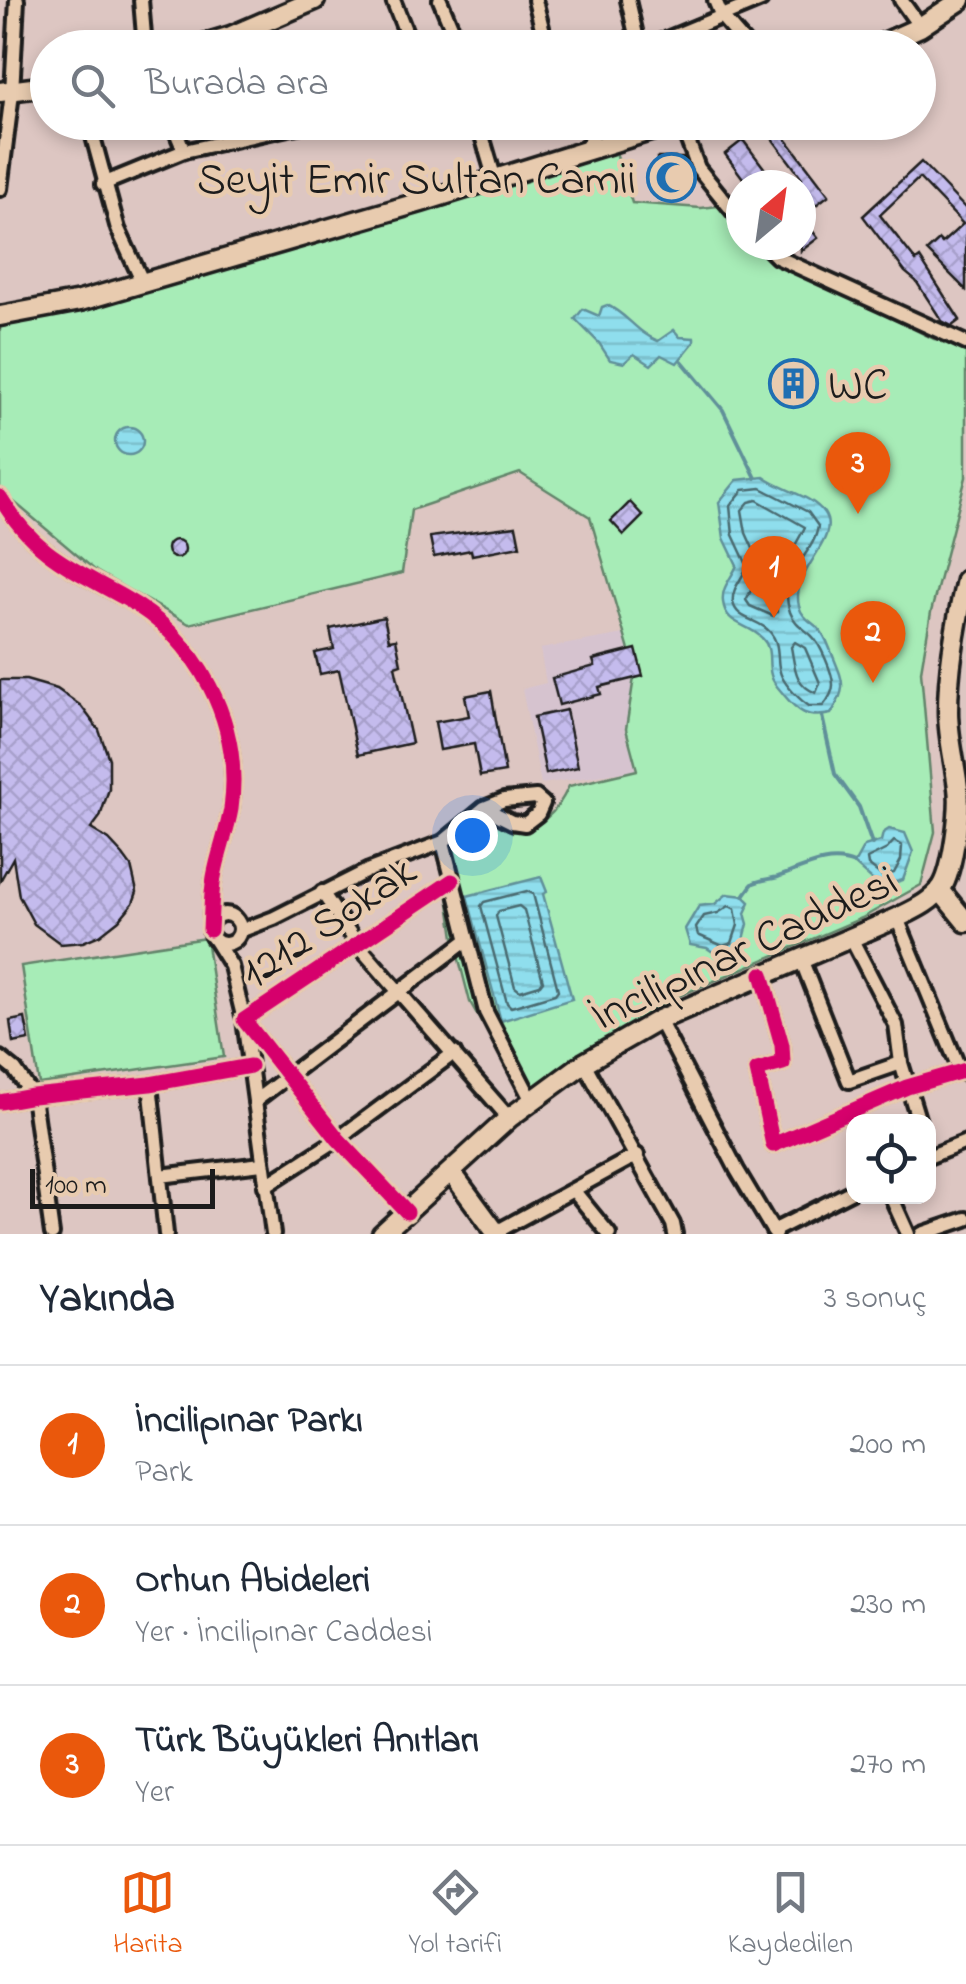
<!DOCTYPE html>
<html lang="tr">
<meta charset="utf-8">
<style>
body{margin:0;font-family:"Indie Flower",sans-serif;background:#f6f6f7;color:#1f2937}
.controls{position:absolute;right:30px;bottom:30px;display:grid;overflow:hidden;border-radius:20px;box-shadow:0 5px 15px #0003}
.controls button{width:90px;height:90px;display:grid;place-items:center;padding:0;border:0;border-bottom:2px solid #e0e1e3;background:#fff;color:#1f2937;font:50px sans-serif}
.compass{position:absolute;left:726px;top:170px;width:90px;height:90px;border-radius:50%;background:#fff;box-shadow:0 5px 15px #0003;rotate:29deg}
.scale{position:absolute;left:30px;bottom:25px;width:185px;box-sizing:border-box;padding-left:10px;border:5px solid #1c1c1c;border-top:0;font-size:28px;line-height:35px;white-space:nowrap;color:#1c1c1c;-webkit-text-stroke:8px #e8cbaf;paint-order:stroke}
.you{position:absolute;left:472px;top:835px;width:35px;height:35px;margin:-25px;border:8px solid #fff;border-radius:50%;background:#1a73e8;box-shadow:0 0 0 15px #1a73e833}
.badge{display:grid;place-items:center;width:65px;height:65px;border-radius:50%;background:#ea580c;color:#fff;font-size:32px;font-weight:700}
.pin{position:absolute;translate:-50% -82px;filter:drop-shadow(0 2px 5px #0008)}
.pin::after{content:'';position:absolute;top:52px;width:35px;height:30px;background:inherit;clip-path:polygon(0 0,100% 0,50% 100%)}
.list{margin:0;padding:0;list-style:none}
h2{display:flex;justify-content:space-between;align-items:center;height:130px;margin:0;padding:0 40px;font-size:42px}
h2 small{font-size:32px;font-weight:400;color:#747a83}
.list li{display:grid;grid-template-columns:65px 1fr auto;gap:30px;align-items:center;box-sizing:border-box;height:160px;padding:0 40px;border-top:2px solid #e0e1e3}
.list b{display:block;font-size:38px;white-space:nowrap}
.list p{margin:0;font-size:32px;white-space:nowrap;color:#747a83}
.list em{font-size:32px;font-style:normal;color:#747a83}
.icon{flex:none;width:55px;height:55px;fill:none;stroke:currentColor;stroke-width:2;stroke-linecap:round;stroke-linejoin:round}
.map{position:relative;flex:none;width:966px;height:1234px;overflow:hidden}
.search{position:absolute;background:#fff;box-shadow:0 5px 15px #0003;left:30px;right:30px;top:30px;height:110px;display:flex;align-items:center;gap:25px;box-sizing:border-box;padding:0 35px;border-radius:55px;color:#747a83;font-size:38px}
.sheet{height:610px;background:#fff}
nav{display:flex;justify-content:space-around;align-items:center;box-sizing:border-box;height:140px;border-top:2px solid #e0e1e3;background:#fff;font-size:28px;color:#747a83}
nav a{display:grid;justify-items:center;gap:5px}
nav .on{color:#ea580c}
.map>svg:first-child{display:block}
.built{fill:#d6c3cf}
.park{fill:#a7ecb7;stroke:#62846a;stroke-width:2.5}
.water{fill:url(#water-rules);stroke:#619099;stroke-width:2.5}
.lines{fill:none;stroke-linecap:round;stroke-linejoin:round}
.shore{stroke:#4a6a70;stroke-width:2.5}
.stream{stroke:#619099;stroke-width:4}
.building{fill:url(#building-cross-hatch);stroke:#1c1c1c;stroke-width:2.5}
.street-casing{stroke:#1c1c1c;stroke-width:20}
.secondary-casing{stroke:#1c1c1c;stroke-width:25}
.street{stroke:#e8cbaf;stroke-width:12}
.secondary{stroke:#e8cbaf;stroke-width:18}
.cycleway-casing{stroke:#e8cbaf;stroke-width:21}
.cycleway{stroke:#d6006c;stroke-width:15}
.labels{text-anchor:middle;stroke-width:9;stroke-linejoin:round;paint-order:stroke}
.poi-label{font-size:45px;fill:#1c1c1c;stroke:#e8cbaf;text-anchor:end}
.street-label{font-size:45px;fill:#1c1c1c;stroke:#e8cbaf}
</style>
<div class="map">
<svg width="966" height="1234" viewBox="0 0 966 1234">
<defs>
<pattern id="water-rules" width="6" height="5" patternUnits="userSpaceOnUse" patternTransform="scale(2.5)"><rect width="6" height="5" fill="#8fdeed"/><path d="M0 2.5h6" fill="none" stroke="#7bbecb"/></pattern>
<pattern id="building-cross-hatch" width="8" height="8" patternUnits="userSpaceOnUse" patternTransform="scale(2.5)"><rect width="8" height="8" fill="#c4bbed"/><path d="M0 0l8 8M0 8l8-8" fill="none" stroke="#a8a0cb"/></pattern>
</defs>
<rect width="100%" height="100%" fill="#ddc6c2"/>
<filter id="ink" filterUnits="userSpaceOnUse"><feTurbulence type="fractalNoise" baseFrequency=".01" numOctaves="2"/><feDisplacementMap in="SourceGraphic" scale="20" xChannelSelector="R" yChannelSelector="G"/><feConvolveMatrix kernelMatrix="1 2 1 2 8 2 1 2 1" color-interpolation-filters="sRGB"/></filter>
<g filter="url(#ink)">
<path class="built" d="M624,634L635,671L626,729L637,770L541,784L522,689L546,683L540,649Z"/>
<g class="park">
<path d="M615,149L632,203L701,208L718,206L741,229V245H756L771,259L934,339L966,343V477L931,612L921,671L935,832L921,885L862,918L669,1000L523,1094L470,1002L455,944L439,835L483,815L512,832C543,825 555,816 569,786L637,770L626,729L635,671L590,517L520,473L411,510L402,573L189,624L96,571L0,490V314Z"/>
<path d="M206,938L224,1057L39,1084L21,966Z"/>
</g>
<g class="water">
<path d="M607,305C627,314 637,333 658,341L674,330L680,337L694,338V342L677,363L661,355L651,365L634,354L624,363L610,360L599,343L575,319L583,309L599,316L602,307Z"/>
<circle cx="129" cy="441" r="14"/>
<path d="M764,477C781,490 812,495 824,513C842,540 790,570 799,606C802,618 811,621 819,629C826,636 829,647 833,656C844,683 847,688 831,714C807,719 798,712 784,695C779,688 773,684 771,675C767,662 773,649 762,638C748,623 726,626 723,602C721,587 732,578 737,565L724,538L719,502L737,480Z"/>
<path d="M889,829L905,833L913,852L903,880L880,887L854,864L864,846L881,841L883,833Z"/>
<path d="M541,877L547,892L543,894L572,999L501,1021L467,896Z"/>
<path d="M727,894L744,896L750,902L745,913L748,924L742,947L722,958L707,948L690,945L685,929L699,906L715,904Z"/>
</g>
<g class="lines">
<g class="shore">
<path d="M761,488L808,512L818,526C814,557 776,573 790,612C794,623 803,628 811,635C820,643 833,673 833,685C833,693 828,700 823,706H809C800,700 787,687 782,677C774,662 783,646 769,631C758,619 736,620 733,602C731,588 744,578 747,565L733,535L730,506L743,490Z"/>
<path d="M757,500L805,527C788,561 774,570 777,612L773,616L750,606L746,600L757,579L760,564L746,533L742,510L749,502Z"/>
<path d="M795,642L805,648L820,683L816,693C794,684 795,667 791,647Z"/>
<path d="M894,841L902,846L901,860L894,873L882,876L868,865L867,859L887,849Z"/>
<path d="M527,891L533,894L558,990L555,994L511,1007L507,1003L481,906L484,902Z"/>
<path d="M519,906L524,910L543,981L540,985L520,991L515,987L496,916L499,911Z"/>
<path d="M729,906L735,909L738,925L732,943L723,946L698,935L696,928L704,916L718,913Z"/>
</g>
<g class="stream">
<path d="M682,361L723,410L756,478"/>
<path d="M822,716L835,774L859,807L872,844"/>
<path d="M744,896C745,894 752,884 754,883C760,880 771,879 778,877C802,869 828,853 854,864"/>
</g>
</g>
<g class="building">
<path d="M777,127L829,195L816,205L801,185L802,178L768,133Z"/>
<path d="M743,140L777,185H748L725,154Z"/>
<path d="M657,158H683L684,195L658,196Z"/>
<path d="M921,162L966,209V290L927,251L939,240L942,243L963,224L919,178L880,215L916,261L920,258L960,320L952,326L942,321L916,281L905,272L863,216Z"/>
<path d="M801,216L818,238L801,251Z"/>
<path d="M794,369L803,374L794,391L785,386Z"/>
<path d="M630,502L643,516L624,535L611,521Z"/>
<path d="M516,526L520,546L472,555L471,550L434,557L430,537Z"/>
<circle cx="176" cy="549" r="9"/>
<path d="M384,617L389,640L396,639L401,664L395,666L412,743L358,755L339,670L320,674L315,653L334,649L330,629Z"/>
<path d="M636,649L643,676L599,687L601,694L559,705L552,678L595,666L593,660Z"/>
<path d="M0,680H26L57,689L81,706L99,730L109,759V789L100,817L91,829L109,840L123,855L131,866L137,892L133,903L119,920L100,935L83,942L61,944L34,924L19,896L13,858L0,881Z"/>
<path d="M491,691L505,772L480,776L474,744L440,750L435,722L469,716L465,696Z"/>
<path d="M566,710L578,767L546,774L534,717Z"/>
<path d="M25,1018L29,1040L13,1043L10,1021Z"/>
</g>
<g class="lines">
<defs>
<g id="street">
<path d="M141,0L145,48"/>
<path d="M393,0L412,48"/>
<path d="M440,0L460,48"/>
<path d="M535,0L547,48"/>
<path d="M628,0L639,48"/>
<path d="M715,0L722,17L749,48"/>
<path d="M901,0L920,27"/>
<path d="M645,48L761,0"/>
<path d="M89,122L118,229L143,283"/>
<path d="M172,122L184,151"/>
<path d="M478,122L495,180"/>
<path d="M681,122L698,168L741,221"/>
<path d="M586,149L599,122"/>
<path d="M103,184L184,151L315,122"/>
<path d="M0,189L12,93L17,0"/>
<path d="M765,245L777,257L966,343"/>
<path d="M0,497C33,553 69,567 123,597C198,638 243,723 231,809C227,832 218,854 214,877C211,894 211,913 210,930"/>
<path d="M443,842L486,1012L531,1099"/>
<path d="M322,892L358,945L509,1118"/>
<circle cx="225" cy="929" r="15"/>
<path d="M897,918L961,1073"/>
<path d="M240,931L274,918L369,870L443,842L484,808L504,800L536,797L543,803L538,814L525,824L512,822L484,808"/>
<path d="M851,938L896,1025L901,1063L919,1122"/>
<path d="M214,939L231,966L244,1020L273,1234"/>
<path d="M801,959L849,1081L901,1063"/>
<path d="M762,974L782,1045L783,1063L757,1070L773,1145L907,1087L966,1070"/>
<path d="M659,1020L737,1170L775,1234"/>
<path d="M0,1058L15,1070L33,1096L52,1234"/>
<path d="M584,1063L673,1224L675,1234"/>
<path d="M150,1084L166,1234"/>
<path d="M255,1101L466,941"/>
<path d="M0,1102L33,1096L150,1084L250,1066"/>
<path d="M928,1157L966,1142"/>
<path d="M160,1176L262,1164"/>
<path d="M265,1186L338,1139L454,1053"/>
<path d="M574,1191L609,1234"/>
<path d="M891,1196L908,1234"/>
<path d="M407,1212L338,1139L244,1020L452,881"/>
<path d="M773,1231L854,1190"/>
<path d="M496,1232L637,1155"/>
<path d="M922,1234L966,1219"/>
</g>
<g id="secondary">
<path d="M191,48L231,36L315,0"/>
<path d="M873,48L920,27L961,0"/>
<path d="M0,92L48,86"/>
<path d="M0,316L80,301L421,202L679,122"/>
<path d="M940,890L966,922"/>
<path d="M452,1173L497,1234"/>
<path d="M382,1234L509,1118L584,1063L659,1020L897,918C913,910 932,902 942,887C953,870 961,808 958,788C955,762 948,738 948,711C948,666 956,623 966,580"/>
</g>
</defs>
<use href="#street" class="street-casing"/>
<use href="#secondary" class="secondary-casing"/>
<use href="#street" class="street"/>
<use href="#secondary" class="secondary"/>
<defs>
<g id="cycleway">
<path d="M0,497C33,553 69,567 123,597C198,638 243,723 231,809C227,832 218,854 214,877C211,894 211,913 210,930"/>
<path d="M762,974L782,1045L783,1063L757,1070L773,1145L907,1087L966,1070"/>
<path d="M0,1102L33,1096L150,1084L250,1066"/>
<path d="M407,1212L338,1139L244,1020L452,881"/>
</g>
</defs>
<use href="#cycleway" class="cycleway-casing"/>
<use href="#cycleway" class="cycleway"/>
</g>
</g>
<defs>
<symbol id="mosque-ring" viewBox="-11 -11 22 22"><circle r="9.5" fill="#e8cbaf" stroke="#1f6fb2" stroke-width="1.5"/><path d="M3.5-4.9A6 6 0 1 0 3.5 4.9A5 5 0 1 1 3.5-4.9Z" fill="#1f6fb2"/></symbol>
<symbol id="building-ring" viewBox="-11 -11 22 22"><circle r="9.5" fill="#e8cbaf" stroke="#1f6fb2" stroke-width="1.5"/><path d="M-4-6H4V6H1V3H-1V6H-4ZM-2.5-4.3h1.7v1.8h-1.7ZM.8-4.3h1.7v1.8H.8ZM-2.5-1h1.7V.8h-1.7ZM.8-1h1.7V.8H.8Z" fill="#1f6fb2"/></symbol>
</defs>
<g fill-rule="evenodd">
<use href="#mosque-ring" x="644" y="150" width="55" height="55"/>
<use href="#building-ring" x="766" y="356" width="55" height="55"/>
</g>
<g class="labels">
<g class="poi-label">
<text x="636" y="193">Seyit Emir Sultan Camii</text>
<text x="828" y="399" text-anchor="start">WC</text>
</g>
<g class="street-label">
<text transform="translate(327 920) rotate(-34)" y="16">1212 Sokak</text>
<text transform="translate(743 946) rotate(-25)" y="16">İncilipınar Caddesi</text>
</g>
</g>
</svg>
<div class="controls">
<button><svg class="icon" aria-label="locate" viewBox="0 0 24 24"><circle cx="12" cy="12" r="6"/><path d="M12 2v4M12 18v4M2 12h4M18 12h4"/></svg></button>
</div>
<svg class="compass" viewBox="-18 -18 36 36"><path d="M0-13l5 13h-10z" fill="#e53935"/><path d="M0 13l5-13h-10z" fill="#747a83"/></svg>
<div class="scale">100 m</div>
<div class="you"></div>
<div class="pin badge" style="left:774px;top:618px">1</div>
<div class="pin badge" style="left:873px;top:683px">2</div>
<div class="pin badge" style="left:858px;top:514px">3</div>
<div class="search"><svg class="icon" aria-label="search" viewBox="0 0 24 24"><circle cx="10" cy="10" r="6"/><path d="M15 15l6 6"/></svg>Burada ara</div>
</div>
<section class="sheet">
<h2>Yakında<small>3 sonuç</small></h2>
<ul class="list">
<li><span class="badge">1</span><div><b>İncilipınar Parkı</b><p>Park</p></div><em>200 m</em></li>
<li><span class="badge">2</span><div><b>Orhun Abideleri</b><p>Yer · İncilipınar Caddesi</p></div><em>230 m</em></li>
<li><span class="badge">3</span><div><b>Türk Büyükleri Anıtları</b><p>Yer</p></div><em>270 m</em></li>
</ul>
</section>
<nav>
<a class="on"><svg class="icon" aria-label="map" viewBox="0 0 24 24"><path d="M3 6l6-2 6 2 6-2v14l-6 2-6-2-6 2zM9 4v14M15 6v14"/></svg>Harita</a>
<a><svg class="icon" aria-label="directions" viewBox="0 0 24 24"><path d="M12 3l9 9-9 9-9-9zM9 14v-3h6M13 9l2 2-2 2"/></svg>Yol tarifi</a>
<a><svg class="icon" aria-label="saved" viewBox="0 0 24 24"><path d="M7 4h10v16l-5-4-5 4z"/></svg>Kaydedilen</a>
</nav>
